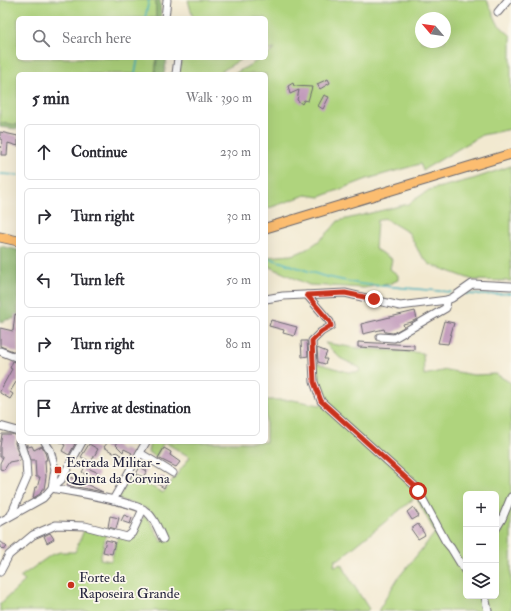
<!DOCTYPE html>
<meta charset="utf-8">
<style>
body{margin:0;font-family:"IM FELL Double Pica",serif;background:#f7f7f7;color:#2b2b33}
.controls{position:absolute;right:12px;bottom:12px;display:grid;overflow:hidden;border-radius:6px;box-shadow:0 4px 16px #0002}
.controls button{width:36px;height:36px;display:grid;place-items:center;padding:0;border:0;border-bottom:1px solid #e1e1e2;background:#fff;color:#2b2b33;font:20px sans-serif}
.compass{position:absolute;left:415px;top:12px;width:36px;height:36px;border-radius:50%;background:#fff;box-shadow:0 4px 16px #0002;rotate:299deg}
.stop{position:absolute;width:12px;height:12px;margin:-9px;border:3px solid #c8321e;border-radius:50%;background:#fff}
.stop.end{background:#c8321e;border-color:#fff;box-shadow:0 1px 4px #0008}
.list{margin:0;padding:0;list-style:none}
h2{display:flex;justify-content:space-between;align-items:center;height:52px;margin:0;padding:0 16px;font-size:17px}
h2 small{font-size:13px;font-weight:400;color:#7c7c81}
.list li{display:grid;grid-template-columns:26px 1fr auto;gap:12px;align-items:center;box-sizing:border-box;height:56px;margin:0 8px 8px;padding:0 8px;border:1px solid #e1e1e2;border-radius:6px}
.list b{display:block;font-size:15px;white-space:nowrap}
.list em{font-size:13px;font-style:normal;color:#7c7c81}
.icon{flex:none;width:22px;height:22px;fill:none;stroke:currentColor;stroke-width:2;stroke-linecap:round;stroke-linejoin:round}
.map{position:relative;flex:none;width:511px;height:611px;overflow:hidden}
.search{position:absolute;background:#fff;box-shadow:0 4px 16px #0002;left:16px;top:16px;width:252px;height:44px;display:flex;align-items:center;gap:10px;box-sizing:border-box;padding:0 14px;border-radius:6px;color:#7c7c81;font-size:15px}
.panel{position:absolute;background:#fff;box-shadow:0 4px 16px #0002;left:16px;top:72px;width:252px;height:372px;border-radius:6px}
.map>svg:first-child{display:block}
.green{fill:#afd47d;stroke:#687b5c;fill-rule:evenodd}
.forest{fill:#8bb66c;stroke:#566c54}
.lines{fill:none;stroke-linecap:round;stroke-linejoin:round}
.stream{stroke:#41afbd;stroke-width:1.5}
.building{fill:#c29cbc}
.minor-casing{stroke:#6b686f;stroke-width:9}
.major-casing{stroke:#6b686f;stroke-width:11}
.minor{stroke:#fff;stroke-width:7}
.major{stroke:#fcbd6f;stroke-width:9}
.route{stroke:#c8321e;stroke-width:5}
.poi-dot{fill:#c8321e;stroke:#fbf7ec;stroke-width:1.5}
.labels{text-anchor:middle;stroke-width:3.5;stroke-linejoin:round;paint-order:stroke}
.poi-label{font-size:14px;fill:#22223b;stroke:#fbf7ec;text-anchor:start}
</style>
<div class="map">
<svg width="511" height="611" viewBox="0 0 511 611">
<rect width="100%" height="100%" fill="#fbf7ec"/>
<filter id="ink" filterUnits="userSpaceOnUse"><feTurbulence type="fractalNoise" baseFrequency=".025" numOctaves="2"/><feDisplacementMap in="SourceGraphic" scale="8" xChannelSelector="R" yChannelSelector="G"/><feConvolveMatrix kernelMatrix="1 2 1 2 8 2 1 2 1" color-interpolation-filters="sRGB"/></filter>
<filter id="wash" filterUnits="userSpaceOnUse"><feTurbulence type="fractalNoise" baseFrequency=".012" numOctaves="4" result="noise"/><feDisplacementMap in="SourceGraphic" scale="16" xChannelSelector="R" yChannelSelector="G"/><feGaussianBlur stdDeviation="0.9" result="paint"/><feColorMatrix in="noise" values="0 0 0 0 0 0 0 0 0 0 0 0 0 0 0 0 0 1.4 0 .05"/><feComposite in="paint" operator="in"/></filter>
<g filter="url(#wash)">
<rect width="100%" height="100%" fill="#f2e9d0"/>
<g class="green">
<path d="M0,0H156V18H18V58H157L155,74H18V125L0,123Z"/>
<path d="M188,0H487L498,24L511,36V129L482,135L423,170L420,164L367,179L320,197L306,195L266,209V74H234L262,58H266V56L275,49L266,51V18H193ZM421,18H445V42H421Z"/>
<path d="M182,58H243L217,74H179Z"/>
<path d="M511,166V281L473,280L429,264L419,252L409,233L384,218L377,221L375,249L392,259L390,269L398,275V280L389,284L364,288L309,285L266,265V257C274,256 283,256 291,255C310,251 326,236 338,221L408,204L429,190L473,179Z"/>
<path d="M325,343L357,348L423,353L424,375L446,370L474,375L496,374L511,383V611H378L398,578L435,533L416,497L339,559L335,560L334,566L342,564L351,581L369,609L367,611H0V604L25,581L20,577L51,555L60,552H75L85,528L106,534L100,559L111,561L118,537L130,538L136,533L144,516L148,518L162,542L166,538L148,509L118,499L131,475L163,493L190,457L164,442H266V400H292L320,405L325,401L318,389L313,362L348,372H359L360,368L340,358ZM466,494H496V596H466Z"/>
<path d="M150,442H164L156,457L148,452Z"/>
</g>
<g class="forest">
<path d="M156,0H160L161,18H156Z"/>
<path d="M157,58H167L164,74H155Z"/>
<path d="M0,123L18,125V129L0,127Z"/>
<path d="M0,246L18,250V318L5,320L0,323Z"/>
</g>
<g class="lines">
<g class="stream">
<path d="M145,18L149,0"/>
<path d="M135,74L138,58"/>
<path d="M0,174L18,175"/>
<path d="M266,257L323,276L360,284L451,292"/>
<path d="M466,294L484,295L511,293"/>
</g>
</g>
<g id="blocks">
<g class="building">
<path d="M328,79L330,83L320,89L317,84Z"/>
<path d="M293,83L294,86L312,87L308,101L304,100L302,104L297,100L299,90L290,94L288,86Z"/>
<path d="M324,95L329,97L323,109L318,106Z"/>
<path d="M0,132L18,136V146L8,143L7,155H1L2,139H0Z"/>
<path d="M415,311L417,319L411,322L403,324L404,327L393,333L385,332L384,329L363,334L361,324Z"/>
<path d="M15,314L18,315V353L0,346V328L13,331Z"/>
<path d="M271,320L297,327L294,336L283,333L284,330L269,326Z"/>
<path d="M444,321L454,323L448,344L438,343Z"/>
<path d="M301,341H307L308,356L302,357Z"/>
<path d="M358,342L414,345V350L358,347Z"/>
<path d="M317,348L327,352L324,359H327L325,364L318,362Z"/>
<path d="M13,361L18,363V383L16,382L10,392L13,394L10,399L0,393V391L12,369L10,368Z"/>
<path d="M2,434H12L16,436L15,443L20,460L9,462L4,470L0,469V463L3,457H0V447Z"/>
<path d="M60,442H71L75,444L69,455L62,451L65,445Z"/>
<path d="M108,442H118L116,445L123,452L124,449L132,453L128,460L116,452L115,454L104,447Z"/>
<path d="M28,444V447L32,446L34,450L42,446L45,452L47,460H45L46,477L44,489H42L40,494L33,498L35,487L37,488L40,477H36L35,460H31L26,445Z"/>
<path d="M89,444L98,449L91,462L81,457Z"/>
<path d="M164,448L171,452L170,455L180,462L176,467L158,458Z"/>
<path d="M85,467L99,473L95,482L82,472Z"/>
<path d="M140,467L147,471L143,477L136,474Z"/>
<path d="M161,476L169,480L164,488L156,483Z"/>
<path d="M71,477L103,492L67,485Z"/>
<path d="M413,507L419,516L412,520L407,512Z"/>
<path d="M124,515L132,518L130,524L121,521Z"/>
<path d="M110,516L119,518L116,529L108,527Z"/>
<path d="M418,524L425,535L418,539L411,529Z"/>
<path d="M50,533L54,539L47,543L44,536Z"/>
<path d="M106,540L115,542L112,554L103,552Z"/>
<path d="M0,541L7,547L3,550L0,547Z"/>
</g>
</g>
</g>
<g filter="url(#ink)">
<use href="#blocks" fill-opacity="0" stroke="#6b686f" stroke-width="1"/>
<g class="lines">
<defs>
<g id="minor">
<path d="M498,12L508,0"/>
<path d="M165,18L167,0"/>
<path d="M176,74L178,58"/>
<path d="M307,295L330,322L331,326L321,332L312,341L314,382L321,401L416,487L446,542L451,548L465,571"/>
<path d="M266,299L283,296L345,293L400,306L447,300"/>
<path d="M380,337L394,338L446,308L447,300L452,298L472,284L511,286"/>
<path d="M0,351L18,358"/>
<path d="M0,426L18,431"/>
<path d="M140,453L173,473"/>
<path d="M52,488C71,492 136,501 148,513C155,519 159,531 163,539"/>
<path d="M52,488L61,480L82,442"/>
<path d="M113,500L146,442"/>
<path d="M11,515L27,478L26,461L20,442"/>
<path d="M0,522L43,498L52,488L55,469L50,450L45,442"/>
<path d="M496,529L502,519L511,497"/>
<path d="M0,572L9,555L33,535L56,525L85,526L127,537L132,533L143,509"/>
<path d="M485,596L488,611"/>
</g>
<g id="major">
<path d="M266,228L511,154"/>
<path d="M0,237L18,241"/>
</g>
</defs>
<use href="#minor" class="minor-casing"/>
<use href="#major" class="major-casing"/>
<use href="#minor" class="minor"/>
<use href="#major" class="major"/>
</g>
</g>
<g class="lines" filter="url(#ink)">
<path class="route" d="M374,299L345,293L307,295L330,322L331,326L321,332L312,341L314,382L321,401L416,487L418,491"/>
</g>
<g class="poi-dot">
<rect x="54" y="466" width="8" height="8" rx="2"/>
<circle cx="71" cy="585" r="4"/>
</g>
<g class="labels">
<g class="poi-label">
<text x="66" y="467">Estrada Militar -<tspan x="66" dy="16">Quinta da Corvina</tspan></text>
<text x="79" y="582">Forte da<tspan x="79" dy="16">Raposeira Grande</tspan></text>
</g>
</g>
</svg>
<div class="controls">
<button>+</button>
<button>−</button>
<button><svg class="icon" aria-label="layers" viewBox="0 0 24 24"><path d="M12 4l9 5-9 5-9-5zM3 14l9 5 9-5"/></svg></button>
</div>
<svg class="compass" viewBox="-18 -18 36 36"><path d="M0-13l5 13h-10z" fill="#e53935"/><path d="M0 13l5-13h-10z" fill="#7c7c81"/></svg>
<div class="stop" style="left:418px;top:491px"></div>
<div class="stop end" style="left:374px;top:299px"></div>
<div class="search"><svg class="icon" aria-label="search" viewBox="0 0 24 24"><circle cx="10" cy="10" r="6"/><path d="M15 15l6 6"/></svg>Search here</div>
<section class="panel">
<h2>5 min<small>Walk · 390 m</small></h2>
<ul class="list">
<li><svg class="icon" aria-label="ahead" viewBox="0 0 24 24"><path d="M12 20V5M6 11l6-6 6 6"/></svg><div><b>Continue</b></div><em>230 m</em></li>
<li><svg class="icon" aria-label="right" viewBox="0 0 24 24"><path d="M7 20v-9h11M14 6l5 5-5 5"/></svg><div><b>Turn right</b></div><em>30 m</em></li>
<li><svg class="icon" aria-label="left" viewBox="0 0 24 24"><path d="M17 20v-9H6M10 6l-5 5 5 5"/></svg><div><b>Turn left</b></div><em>50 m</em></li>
<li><svg class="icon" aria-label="right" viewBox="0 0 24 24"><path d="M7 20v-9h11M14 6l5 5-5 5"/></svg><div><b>Turn right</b></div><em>80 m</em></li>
<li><svg class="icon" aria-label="arrive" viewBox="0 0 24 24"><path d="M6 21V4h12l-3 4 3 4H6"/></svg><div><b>Arrive at destination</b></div></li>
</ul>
</section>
</div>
